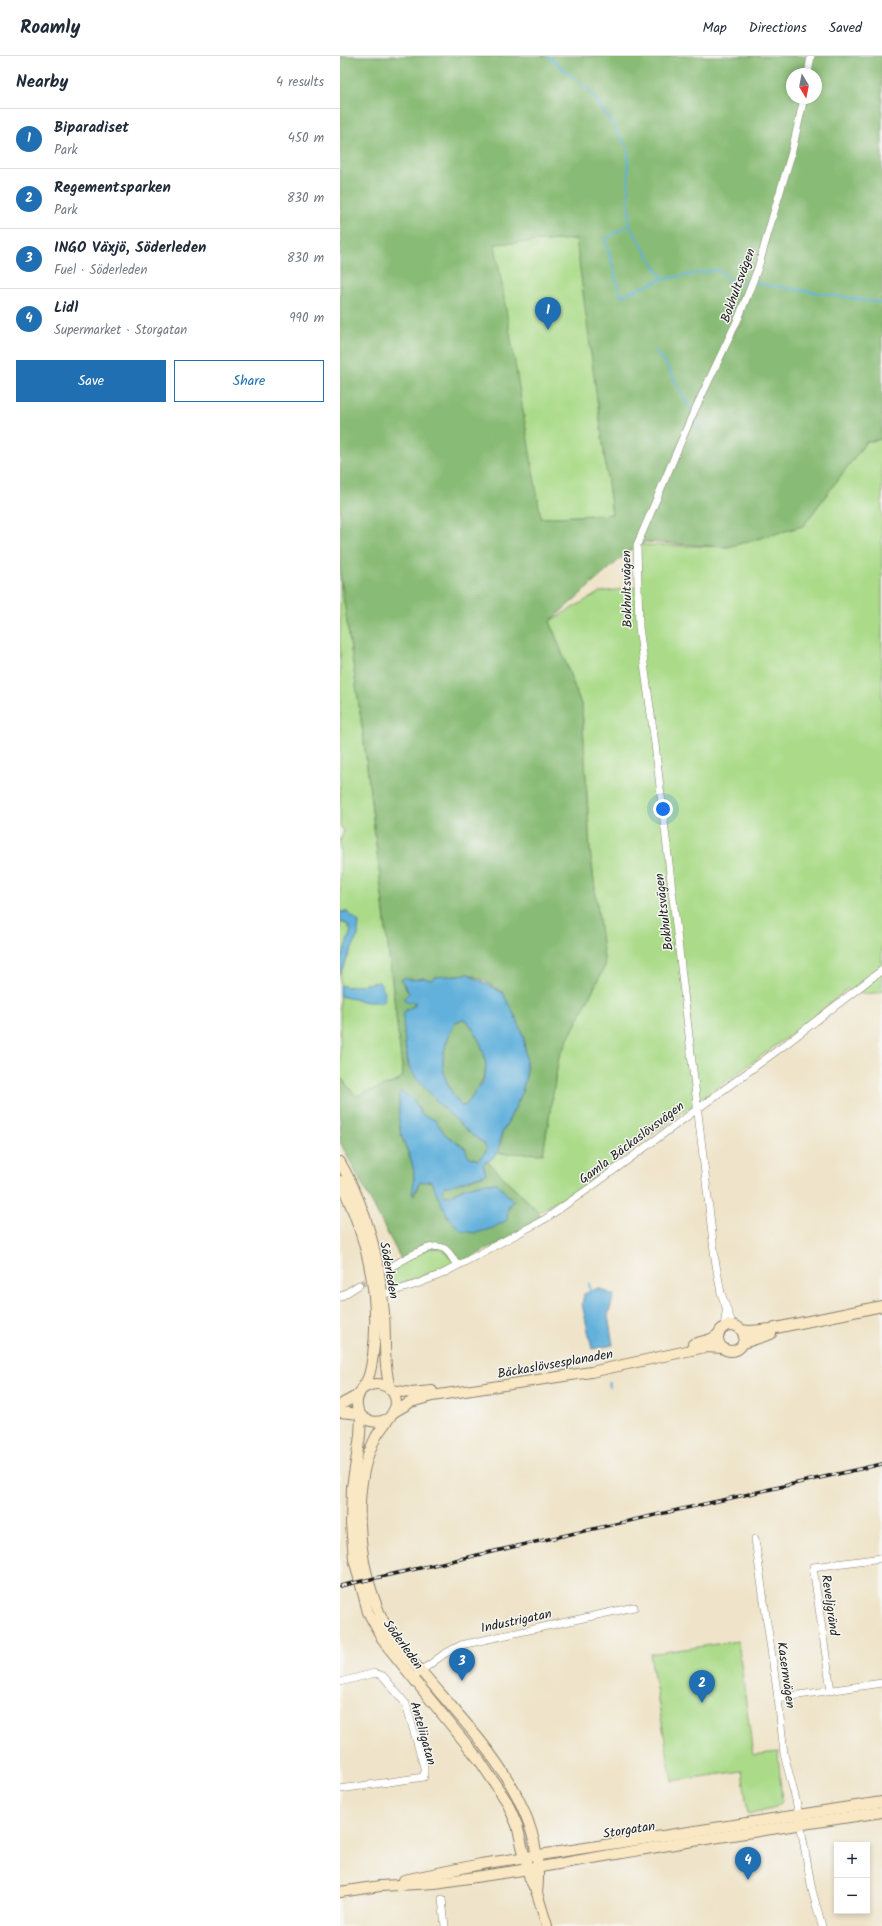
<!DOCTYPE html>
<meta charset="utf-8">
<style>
body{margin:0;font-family:Kalam,sans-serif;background:#f6f6f7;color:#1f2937}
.controls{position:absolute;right:12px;bottom:12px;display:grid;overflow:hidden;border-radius:0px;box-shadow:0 2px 6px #0003}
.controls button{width:36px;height:36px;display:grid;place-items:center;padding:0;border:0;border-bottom:1px solid #e0e1e3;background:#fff;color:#1f2937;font:20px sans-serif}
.compass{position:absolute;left:446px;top:12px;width:36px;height:36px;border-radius:50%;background:#fff;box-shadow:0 2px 6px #0003;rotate:170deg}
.you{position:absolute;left:323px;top:753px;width:14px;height:14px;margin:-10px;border:3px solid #fff;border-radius:50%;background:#1a73e8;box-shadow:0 0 0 6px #1a73e833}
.badge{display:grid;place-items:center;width:26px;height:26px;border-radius:50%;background:#1f6fb2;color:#fff;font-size:13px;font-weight:700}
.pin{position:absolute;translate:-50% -33px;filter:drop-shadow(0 1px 2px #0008)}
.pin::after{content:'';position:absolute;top:21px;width:14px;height:12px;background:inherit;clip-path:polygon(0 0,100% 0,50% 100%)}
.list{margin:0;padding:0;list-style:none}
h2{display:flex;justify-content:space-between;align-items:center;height:52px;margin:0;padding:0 16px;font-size:17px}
h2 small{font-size:13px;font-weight:400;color:#747a83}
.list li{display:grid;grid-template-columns:26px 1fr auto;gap:12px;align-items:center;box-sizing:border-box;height:60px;padding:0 16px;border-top:1px solid #e0e1e3}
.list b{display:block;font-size:15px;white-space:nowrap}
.list p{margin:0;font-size:13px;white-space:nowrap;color:#747a83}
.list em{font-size:13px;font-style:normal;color:#747a83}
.actions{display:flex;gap:8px;padding:12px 16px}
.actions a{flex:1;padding:9px 0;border:1px solid #1f6fb2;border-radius:0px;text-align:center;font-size:14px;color:#1f6fb2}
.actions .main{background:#1f6fb2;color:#fff}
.map{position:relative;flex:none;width:542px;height:1870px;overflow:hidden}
header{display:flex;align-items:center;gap:24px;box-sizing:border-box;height:56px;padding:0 20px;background:#fff;border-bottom:1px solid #e0e1e3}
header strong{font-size:19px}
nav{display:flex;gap:22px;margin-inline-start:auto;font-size:14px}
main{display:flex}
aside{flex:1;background:#fff}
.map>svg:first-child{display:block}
.green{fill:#abdb89;stroke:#647c52}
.forest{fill:#88bb75;stroke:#526c48;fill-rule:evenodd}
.water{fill:#62b1dc;stroke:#3f667c;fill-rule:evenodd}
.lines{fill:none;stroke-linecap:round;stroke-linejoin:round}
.stream{stroke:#62b1dc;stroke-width:2}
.street-tunnel{stroke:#c5bca6;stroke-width:7;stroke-dasharray:7 3.5;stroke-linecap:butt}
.street-casing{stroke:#868072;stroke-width:8}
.secondary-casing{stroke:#868072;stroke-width:12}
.street{stroke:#fff;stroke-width:7}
.secondary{stroke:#fae7c3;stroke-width:10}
.rail-casing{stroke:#1c1c1c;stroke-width:3.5}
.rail{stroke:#f6f6f2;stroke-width:2;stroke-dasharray:6;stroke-linecap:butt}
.labels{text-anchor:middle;stroke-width:3;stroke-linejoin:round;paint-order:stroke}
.street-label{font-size:13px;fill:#1c1c1c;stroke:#f6f6f2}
</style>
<header>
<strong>Roamly</strong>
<nav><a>Map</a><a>Directions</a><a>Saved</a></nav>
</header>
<main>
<aside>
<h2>Nearby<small>4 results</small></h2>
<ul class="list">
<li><span class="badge">1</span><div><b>Biparadiset</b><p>Park</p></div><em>450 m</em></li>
<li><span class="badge">2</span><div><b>Regementsparken</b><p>Park</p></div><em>830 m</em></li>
<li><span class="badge">3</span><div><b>INGO Växjö, Söderleden</b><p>Fuel · Söderleden</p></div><em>830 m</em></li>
<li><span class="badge">4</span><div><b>Lidl</b><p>Supermarket · Storgatan</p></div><em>990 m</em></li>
</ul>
<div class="actions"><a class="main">Save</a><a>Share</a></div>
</aside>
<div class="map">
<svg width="542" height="1870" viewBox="0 0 542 1870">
<rect width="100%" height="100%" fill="#f6f6f2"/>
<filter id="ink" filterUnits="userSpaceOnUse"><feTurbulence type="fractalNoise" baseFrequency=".025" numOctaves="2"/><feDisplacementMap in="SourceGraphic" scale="8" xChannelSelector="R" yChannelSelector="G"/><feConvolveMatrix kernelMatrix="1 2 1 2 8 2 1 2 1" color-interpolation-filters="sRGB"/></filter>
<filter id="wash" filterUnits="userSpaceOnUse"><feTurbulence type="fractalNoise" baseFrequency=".012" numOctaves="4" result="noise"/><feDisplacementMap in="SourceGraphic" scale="16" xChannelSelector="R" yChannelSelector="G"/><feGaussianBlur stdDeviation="0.9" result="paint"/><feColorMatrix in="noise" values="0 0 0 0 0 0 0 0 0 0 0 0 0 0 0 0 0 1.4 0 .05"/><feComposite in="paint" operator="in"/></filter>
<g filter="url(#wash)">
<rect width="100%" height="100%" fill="#efe4c9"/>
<g class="green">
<path d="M237,183L272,458L200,462L154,188Z"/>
<path d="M542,383V936L527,938L507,933L464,969L370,1037L331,1064L243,1130L199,1156L148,1106L156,1097H203L219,1001L265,910L250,794L242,651L210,565L260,536L297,531V489L388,491L463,470L526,386Z"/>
<path d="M0,517L24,685L63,1020L58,1025L16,1040L0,1021V940L27,946L39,926L8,931L0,929V918L18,879L7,856H0V785L4,775L0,770Z"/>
<path d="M0,866L7,868L11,875L0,906Z"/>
<path d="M90,1192H100L116,1207L59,1229H53L46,1224L43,1211Z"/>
<path d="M398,1585L413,1699L438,1696L442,1746L436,1751L408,1758L402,1715L332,1725L310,1598Z"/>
</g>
<g class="forest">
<path d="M0,0H542V383L526,386L463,470L388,491L305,486L288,496L210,565L242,651L250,794L265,910L219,1001L203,1098L156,1097L161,1089V1079L179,1044L186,1020V1003L184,983L178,966L163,937L145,925L129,918L96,921L91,924L83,922L73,924L65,923L63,928L69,937V946L73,945L75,949L66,954L65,988L68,1010L79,1026L94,1040L98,1047L132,1079L144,1087L147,1093L138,1104L128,1100L125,1092L105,1078L95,1064L81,1058L79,1051L66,1038H59V1064L61,1079L74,1112V1139L80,1126L91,1125L108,1161L168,1154L173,1145L157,1127C140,1127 122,1130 109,1140L103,1138V1132L105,1130L143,1120L146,1117L143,1108L148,1106L205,1163L117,1209L100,1192H90L62,1205L0,1086V1021L16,1040L58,1025L63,1019L24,685L0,517ZM452,18H476V42H452ZM236,183L272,458L201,462L155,188Z"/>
<path d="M123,963L127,964C141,987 155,1008 137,1033C132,1040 131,1045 124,1050H121C97,1019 99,1000 115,966Z"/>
</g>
<g class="water">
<path d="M0,856H7L19,866L18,879L0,918V906L11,875L7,868L0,866Z"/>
<path d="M128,918L163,937L178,966L184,983L186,1003V1020L181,1040L161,1079L158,1096L154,1101L143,1108L146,1118L109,1130H105L103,1132V1138L106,1141L127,1131L144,1127H157L173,1145L168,1151L167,1164L153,1172L136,1177L121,1175L108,1161L91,1125L80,1126L73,1139L72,1137C78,1113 69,1100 61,1078C57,1065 60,1051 59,1038L61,1035L75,1045L81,1058L95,1064L105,1078L125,1092L128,1100L138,1104L147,1094L144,1087L132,1079L98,1047L70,1014L65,988L63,962L64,956L75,949V946H67L64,942L69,937L61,923L65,922L73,924L83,922L91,924L96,921ZM123,963L127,964C138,981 154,1007 141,1029C140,1031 138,1031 137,1033C132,1040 131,1045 124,1050H121C97,1019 99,999 115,966Z"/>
<path d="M39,926L45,936L44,946H27L0,940V929L8,931Z"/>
<path d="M258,1232L274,1239L268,1260L273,1289L252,1293L242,1248L244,1238Z"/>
</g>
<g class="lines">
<g class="stream">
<path d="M208,0L251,36L288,92L289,169L323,223L378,214L391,224L411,227"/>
<path d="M289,169L265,183L281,240L323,223"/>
<path d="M415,227L542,247"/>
<path d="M315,295L327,310L352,355"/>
<path d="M355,361L361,372"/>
<path d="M249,1227L250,1237"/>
<path d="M269,1327L270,1331"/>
</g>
</g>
</g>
<g filter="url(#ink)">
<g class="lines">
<path class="street-tunnel" d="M19,1229L34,1221"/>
<defs>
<g id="street">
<path d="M468,18L471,0"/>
<path d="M47,1213C59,1207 90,1185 103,1192C110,1195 113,1204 117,1209"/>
<path d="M38,1240L74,1229L102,1218L205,1163L251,1131L446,988L542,914"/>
<path d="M0,1241L19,1229"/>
<path d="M393,1270L381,1237L375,1203L315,688L299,571L297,489L351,362L399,261L418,212L434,156L451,99L464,42"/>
<path d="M384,1272L386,1256"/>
<path d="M415,1483L438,1642L444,1698L456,1744L472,1834L482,1870"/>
<path d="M77,1618L104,1598L121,1589L294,1551"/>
<path d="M0,1626L35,1617L43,1620L66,1648L84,1711V1721L0,1733"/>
<path d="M491,1635L473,1511L542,1502"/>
<path d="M438,1642L542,1627"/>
<path d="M102,1843L105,1870"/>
</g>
<g id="secondary">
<path d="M0,1106C26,1151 40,1205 44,1257C46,1283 43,1307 50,1332"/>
<path d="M0,1125C26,1179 41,1239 33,1299C32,1305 31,1313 29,1319C26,1330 15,1338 17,1350C19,1365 35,1369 47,1363"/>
<circle cx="391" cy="1282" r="13"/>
<path d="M401,1274L410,1275L431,1273L542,1250"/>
<path d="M403,1287L431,1278"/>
<path d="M353,1288L371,1283L379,1278"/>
<path d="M24,1332C37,1323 56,1330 56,1348C55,1358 41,1371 36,1381C17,1416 17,1468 24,1506C29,1529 36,1553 48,1574C57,1590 70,1603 82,1616C134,1678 208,1748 197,1837"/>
<path d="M51,1334L71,1337L92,1335"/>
<path d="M0,1349L18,1339"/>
<path d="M0,1356L20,1358"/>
<path d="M54,1356L71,1346L92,1340L251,1316L365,1291L383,1292"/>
<path d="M21,1360L20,1380L12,1431L11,1468L14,1503L28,1556L44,1586L140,1705L167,1746L177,1769L190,1823L197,1837L207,1870"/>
<path d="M64,1824L141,1808L542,1746"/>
<path d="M0,1836L40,1830L95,1827L189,1813L340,1787L542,1756"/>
</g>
</defs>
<use href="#street" class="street-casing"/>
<use href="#secondary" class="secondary-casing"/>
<use href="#street" class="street"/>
<use href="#secondary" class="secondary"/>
<defs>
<path id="rail" d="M0,1530L542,1408"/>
</defs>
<use href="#rail" class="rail-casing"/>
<use href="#rail" class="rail"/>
</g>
</g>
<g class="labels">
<g class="street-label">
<text transform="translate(397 229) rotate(-70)" y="5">Bokhultsvägen</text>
<text transform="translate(286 533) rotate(-91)" y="5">Bokhultsvägen</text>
<text transform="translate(323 856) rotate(-97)" y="5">Bokhultsvägen</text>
<text transform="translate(291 1086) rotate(-37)" y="5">Gamla Bäckaslövsvägen</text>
<text transform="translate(50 1214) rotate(80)" y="5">Söderleden</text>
<text transform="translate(215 1307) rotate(-10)" y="5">Bäckaslövsesplanaden</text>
<text transform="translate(491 1549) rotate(82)" y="5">Reveljgränd</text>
<text transform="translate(176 1564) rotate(-12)" y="5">Industrigatan</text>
<text transform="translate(64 1588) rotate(54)" y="5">Söderleden</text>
<text transform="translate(447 1619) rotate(82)" y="5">Kasernvägen</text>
<text transform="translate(84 1677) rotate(74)" y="5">Anteliigatan</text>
<text transform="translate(289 1773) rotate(-9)" y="5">Storgatan</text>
</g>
</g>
</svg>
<div class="controls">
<button>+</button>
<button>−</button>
</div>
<svg class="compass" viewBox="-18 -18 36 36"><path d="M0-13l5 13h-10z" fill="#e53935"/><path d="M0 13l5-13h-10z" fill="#747a83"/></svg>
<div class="you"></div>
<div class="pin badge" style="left:208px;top:274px">1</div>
<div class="pin badge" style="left:362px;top:1647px">2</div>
<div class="pin badge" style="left:122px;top:1625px">3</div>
<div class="pin badge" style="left:408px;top:1824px">4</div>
</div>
</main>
